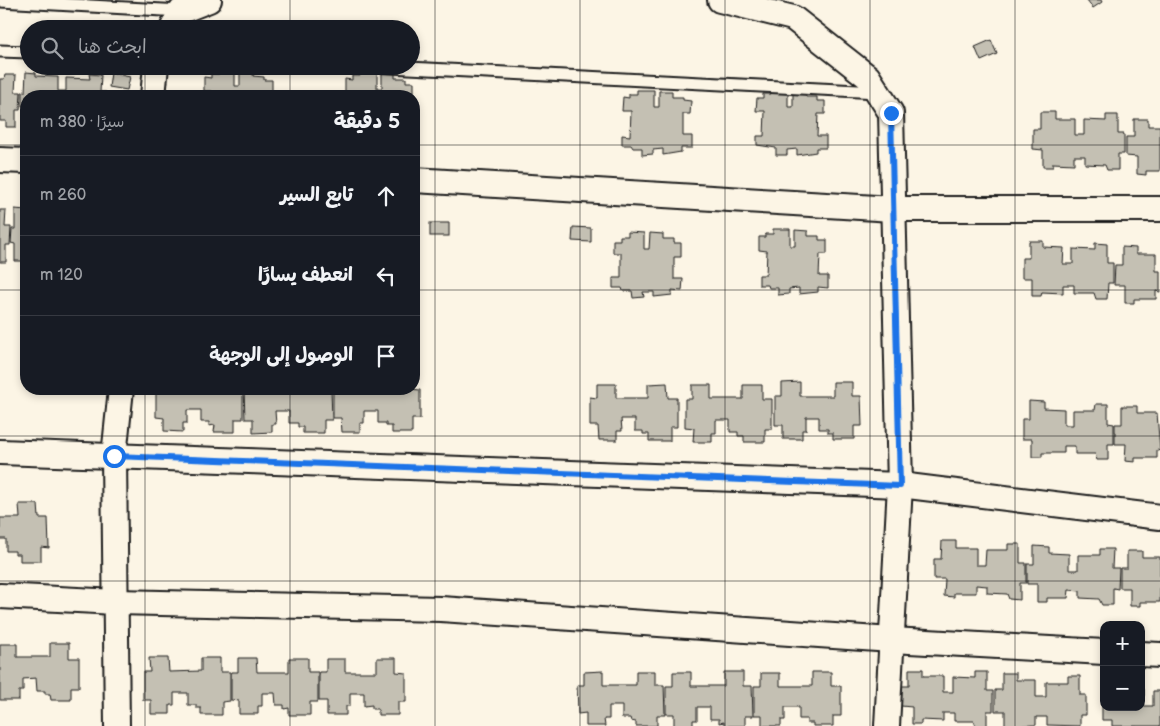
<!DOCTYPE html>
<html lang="ar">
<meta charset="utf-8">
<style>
body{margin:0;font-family:"Balsamiq Sans","Playpen Sans Arabic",sans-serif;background:#242831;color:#f1f3f6;direction:rtl}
.controls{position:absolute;right:15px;bottom:15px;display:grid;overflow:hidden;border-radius:10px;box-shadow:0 2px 8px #0003}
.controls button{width:45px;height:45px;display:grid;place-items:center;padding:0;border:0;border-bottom:1px solid #363941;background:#171b24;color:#f1f3f6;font:25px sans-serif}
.stop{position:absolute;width:15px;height:15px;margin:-11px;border:4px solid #1a73e8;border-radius:50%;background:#fff}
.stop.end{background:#1a73e8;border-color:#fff;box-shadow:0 1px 5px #0008}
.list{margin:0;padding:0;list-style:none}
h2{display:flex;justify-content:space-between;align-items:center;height:65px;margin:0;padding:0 20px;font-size:21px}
h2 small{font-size:16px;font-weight:400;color:#9ea1a6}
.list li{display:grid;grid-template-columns:32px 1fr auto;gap:15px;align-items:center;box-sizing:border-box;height:80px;padding:0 20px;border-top:1px solid #363941}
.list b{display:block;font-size:19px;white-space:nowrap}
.list em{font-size:16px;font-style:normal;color:#9ea1a6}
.icon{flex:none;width:28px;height:28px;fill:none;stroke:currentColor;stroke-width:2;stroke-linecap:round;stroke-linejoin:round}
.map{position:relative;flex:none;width:1160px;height:726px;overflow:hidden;direction:ltr}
.search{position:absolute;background:#171b24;box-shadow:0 2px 8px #0003;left:20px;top:20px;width:400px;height:55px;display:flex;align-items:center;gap:12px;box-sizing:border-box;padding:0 18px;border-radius:28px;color:#9ea1a6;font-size:19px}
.panel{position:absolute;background:#171b24;box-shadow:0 2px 8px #0003;left:20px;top:90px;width:400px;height:305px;border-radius:20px;direction:rtl}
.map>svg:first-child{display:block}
.building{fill:#c4c0b3;stroke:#1c1c1c}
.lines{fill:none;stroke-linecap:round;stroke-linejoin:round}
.lane-casing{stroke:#1c1c1c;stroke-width:15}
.street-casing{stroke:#1c1c1c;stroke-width:28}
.lane{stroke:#fcf5e5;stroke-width:11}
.street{stroke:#fcf5e5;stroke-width:24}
.route{stroke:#1a73e8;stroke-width:6}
.grid{fill:none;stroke:#1c1c1c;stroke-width:1;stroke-opacity:0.55}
</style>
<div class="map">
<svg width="1160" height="726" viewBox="0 0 1160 726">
<rect width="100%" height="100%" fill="#fcf5e5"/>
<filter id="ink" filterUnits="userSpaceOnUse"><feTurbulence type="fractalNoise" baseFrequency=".02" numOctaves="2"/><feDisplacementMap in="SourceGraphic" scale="10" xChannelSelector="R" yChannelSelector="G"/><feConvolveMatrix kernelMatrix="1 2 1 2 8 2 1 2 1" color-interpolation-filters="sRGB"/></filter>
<g filter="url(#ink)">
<g class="building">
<path d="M1087,0H1101L1102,2L1093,8Z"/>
<path d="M991,40L997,54L981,61L975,47Z"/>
<path d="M219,70H235V86H240V71H254L253,76L264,77V80H272V94H265V96H212V91H204V77L211,78V74H219Z"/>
<path d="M26,72L36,73V76L58,77V91H66V78L90,79L89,74L101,75L100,92H106V96H26L25,123L26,107L22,106V92H25Z"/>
<path d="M360,72H377V88H382V73H395V78H406V82H414V96H353V93H345V79L352,80V76H360Z"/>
<path d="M111,73L130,77L127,90L109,87Z"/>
<path d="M5,75H16L15,92H21L20,110H16V127H6V121H0V79H4Z"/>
<path d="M637,90H654V107H659V91H672V97H683V100L691,101L690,114H683V136H692V148H681V152L663,155V149L653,150V154L642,155V148H633L631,145H622V135L630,136L631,111H622L623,97L629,98V94H637Z"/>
<path d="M771,90H788V107H793V91H806V97H817V101H825V114H818L817,136H826V148H816V152L797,155V149L787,150V155H776V148L757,145V136H764L765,111H756L757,98H763V94H771Z"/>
<path d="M1040,112H1055V119H1075V135H1084V120L1106,121V115H1118V134H1124V154H1118V170H1107L1105,165L1085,164V156H1074V164L1053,163V167H1043V150L1033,149V129H1040Z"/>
<path d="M1134,119H1148V126H1160V171H1146V175L1137,174V157L1126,156V137H1134Z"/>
<path d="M15,209L26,210V256H23V261H15V244L11,243L12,229H15Z"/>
<path d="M0,210H6L5,227H11L10,245H6V262H0Z"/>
<rect x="430" y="223" width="19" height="13"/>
<path d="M573,227L591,228V242L572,241Z"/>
<path d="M773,229H790V246H795V230L808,231V236H819V240H827V254H820L819,276H828V288L818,287V292L799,294V288L789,289V294L778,295V288H769L768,285H759V275H766L767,251L759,250V237H765V234H773Z"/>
<path d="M628,232L644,233V249H649L650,233L663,234V239H674V243H681V257H674V279H683L682,291L672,290V295L654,297V292H643L644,297L633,298L632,291H623L622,288H613V278H621V253H613V240H620V236H628Z"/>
<path d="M1029,241H1043V247L1064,248L1063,264H1073V249L1095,250V243L1107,244V263H1113V283H1108L1107,299H1096L1094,293H1074V285H1063V293L1042,292L1041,296H1032V278H1022V258H1029Z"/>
<path d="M1122,247L1136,248V254H1156V271H1160V292L1156,291V299H1134V303H1125V285H1114L1115,265H1122Z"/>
<path d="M800,382V396H833V382H852V396H861L862,426H854V439H833V433H828V429H819V417H806V430H802V439H783V425H775V396H782V383Z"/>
<path d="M667,383L668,398H677V427H670V441H649V434H643V431H635V419H621L622,431H617V440H599L598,426H590V397L597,398V384H616V398H648V384Z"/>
<path d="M692,385H711V399H743V385H762V399H772V429H765V442H744V436H738V432H730V420H716V433H712V442H693L694,428L685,427V399H692Z"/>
<path d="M156,389H243V419H235V432H214L215,425L209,426V422H201V410H187V423H183V432L164,431V418L156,417Z"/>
<path d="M251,389L331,390L332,420H324V433H303V427H298V423H289V411H275L276,424H272V432L253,433V419H245L244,390Z"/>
<path d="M410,389L420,390V419H412V433H392V426H386V423H378V411H364V423H360V432H342L341,418H333V390Z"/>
<path d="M1029,401L1044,402V408L1064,409V425H1073V410H1095L1096,404H1108V423L1114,424V444H1108V460H1097L1095,454H1075V446H1064V453H1042V457H1032V439H1022V419H1029Z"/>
<path d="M1122,406H1137V413H1157L1160,451L1157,450V458H1135V462L1125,461L1126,444H1115V424H1122Z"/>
<path d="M19,504H38L39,518H48L49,548L41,547V561H20V554H15V551H6V539H0V518H20Z"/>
<path d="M942,541H956V548H976V565H985L986,550H1008V544H1020V563H1026V583H1020V600L1009,599L1007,594L987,593V586L976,585V593H954V597L944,596L945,579H934V559H941Z"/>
<path d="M1034,546L1049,547V553L1069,554V570H1078V555H1100V549H1113L1112,568H1119L1118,589L1113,588V605H1102L1099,599L1080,598V591L1069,590L1068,598H1047V602H1037V584H1027V564H1034Z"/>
<path d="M1127,551H1142V557H1160V602H1140V606H1130V588H1120V568H1127Z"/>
<path d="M50,643H69V658H79V687H71V700H51L50,694H45V691H37L36,678L23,679V691H19V700H0V644H17V657H50Z"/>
<path d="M149,658H168L169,672L201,671V658H220V672H230V701L222,702V715H201V708H196V705H188V693H174V705H170V714H151V700H143V672H150Z"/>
<path d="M238,658H256L257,672H289V658H308V672H318V702H310V715H289V708L284,709V705H276L275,693H262V706H258V714H239V701L231,700V672H238Z"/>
<path d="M377,658H396V672L406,673V702H398V715H378V709H372V705L364,706V693H350V706H346V715H327V701H319V672H326V659H345V672H377Z"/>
<path d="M909,669H923V676H943V692H953V677L975,678V672H987V691H993V711H987V726H976L974,721H954V713H943V721L921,720V724H912V707L901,706L902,686H909Z"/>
<path d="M603,671V685H636V671H655V685H664L665,715H657V726H636V722L631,721L630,718H622V706H609V719H604L605,726H586V713L578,714L577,685H584V672Z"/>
<path d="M673,672H691V686H724V672H743V686H752L753,716H745V726H724V722L719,723V719H710V707H697V720H693V726H674V714H666V686H673Z"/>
<path d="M812,672H831V686H841V716H833V726H813V723H807V719H799V707H785V720H781V726H762V715H754V686H761V673H780V686H812Z"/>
<path d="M1002,673H1016V680H1036V697H1046V682H1068V676H1080V695H1086V715H1080V726L1047,725V717H1036V725L1005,726V711H995V690H1002Z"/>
<path d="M1141,689H1144V706H1153V691H1160V726H1112V720H1102V699L1104,707H1141Z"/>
</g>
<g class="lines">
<defs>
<g id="lane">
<path d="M0,1L181,11"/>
<path d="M0,51L29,52"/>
<path d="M370,66L878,92"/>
</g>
<g id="street">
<path d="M720,0L793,18L868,77L891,113L900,485L887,726"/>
<path d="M172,29L181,11L209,0"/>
<path d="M153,96L156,66"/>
<path d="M0,160L26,161"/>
<path d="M414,180L893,209H1160"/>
<path d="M0,452L900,485L1160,517"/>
<path d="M0,596L116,602L441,609L892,640L1104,652"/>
<path d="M1141,654L1160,655"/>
<path d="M117,726L114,456L121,389"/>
</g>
</defs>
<use href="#lane" class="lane-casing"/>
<use href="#street" class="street-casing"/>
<use href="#lane" class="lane"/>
<use href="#street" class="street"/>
</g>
</g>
<g class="lines" filter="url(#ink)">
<path class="route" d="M114,456L900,486L891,113"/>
</g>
<path class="grid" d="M145,0V29M290,0V29M435,0V726M580,0V726M725,0V726M870,0V726M1015,0V726M145,66V96M290,66V96M0,145H26M414,145H1160M0,290H26M414,290H1160M145,389V726M290,389V726M0,436H1160M0,581H1160"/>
</svg>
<div class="controls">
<button>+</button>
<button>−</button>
</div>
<div class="stop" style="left:114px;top:456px"></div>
<div class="stop end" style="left:891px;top:113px"></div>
<div class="search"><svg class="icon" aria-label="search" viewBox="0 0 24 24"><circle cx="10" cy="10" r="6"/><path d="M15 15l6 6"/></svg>ابحث هنا</div>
<section class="panel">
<h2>5 دقيقة<small>سيرًا · 380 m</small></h2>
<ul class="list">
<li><svg class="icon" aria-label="ahead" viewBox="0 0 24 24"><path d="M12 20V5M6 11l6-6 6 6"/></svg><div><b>تابع السير</b></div><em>260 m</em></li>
<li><svg class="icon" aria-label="left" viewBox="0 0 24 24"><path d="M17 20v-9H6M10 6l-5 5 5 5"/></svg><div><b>انعطف يسارًا</b></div><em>120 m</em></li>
<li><svg class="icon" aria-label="arrive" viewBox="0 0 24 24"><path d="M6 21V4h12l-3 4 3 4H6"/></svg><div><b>الوصول إلى الوجهة</b></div></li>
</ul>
</section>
</div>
